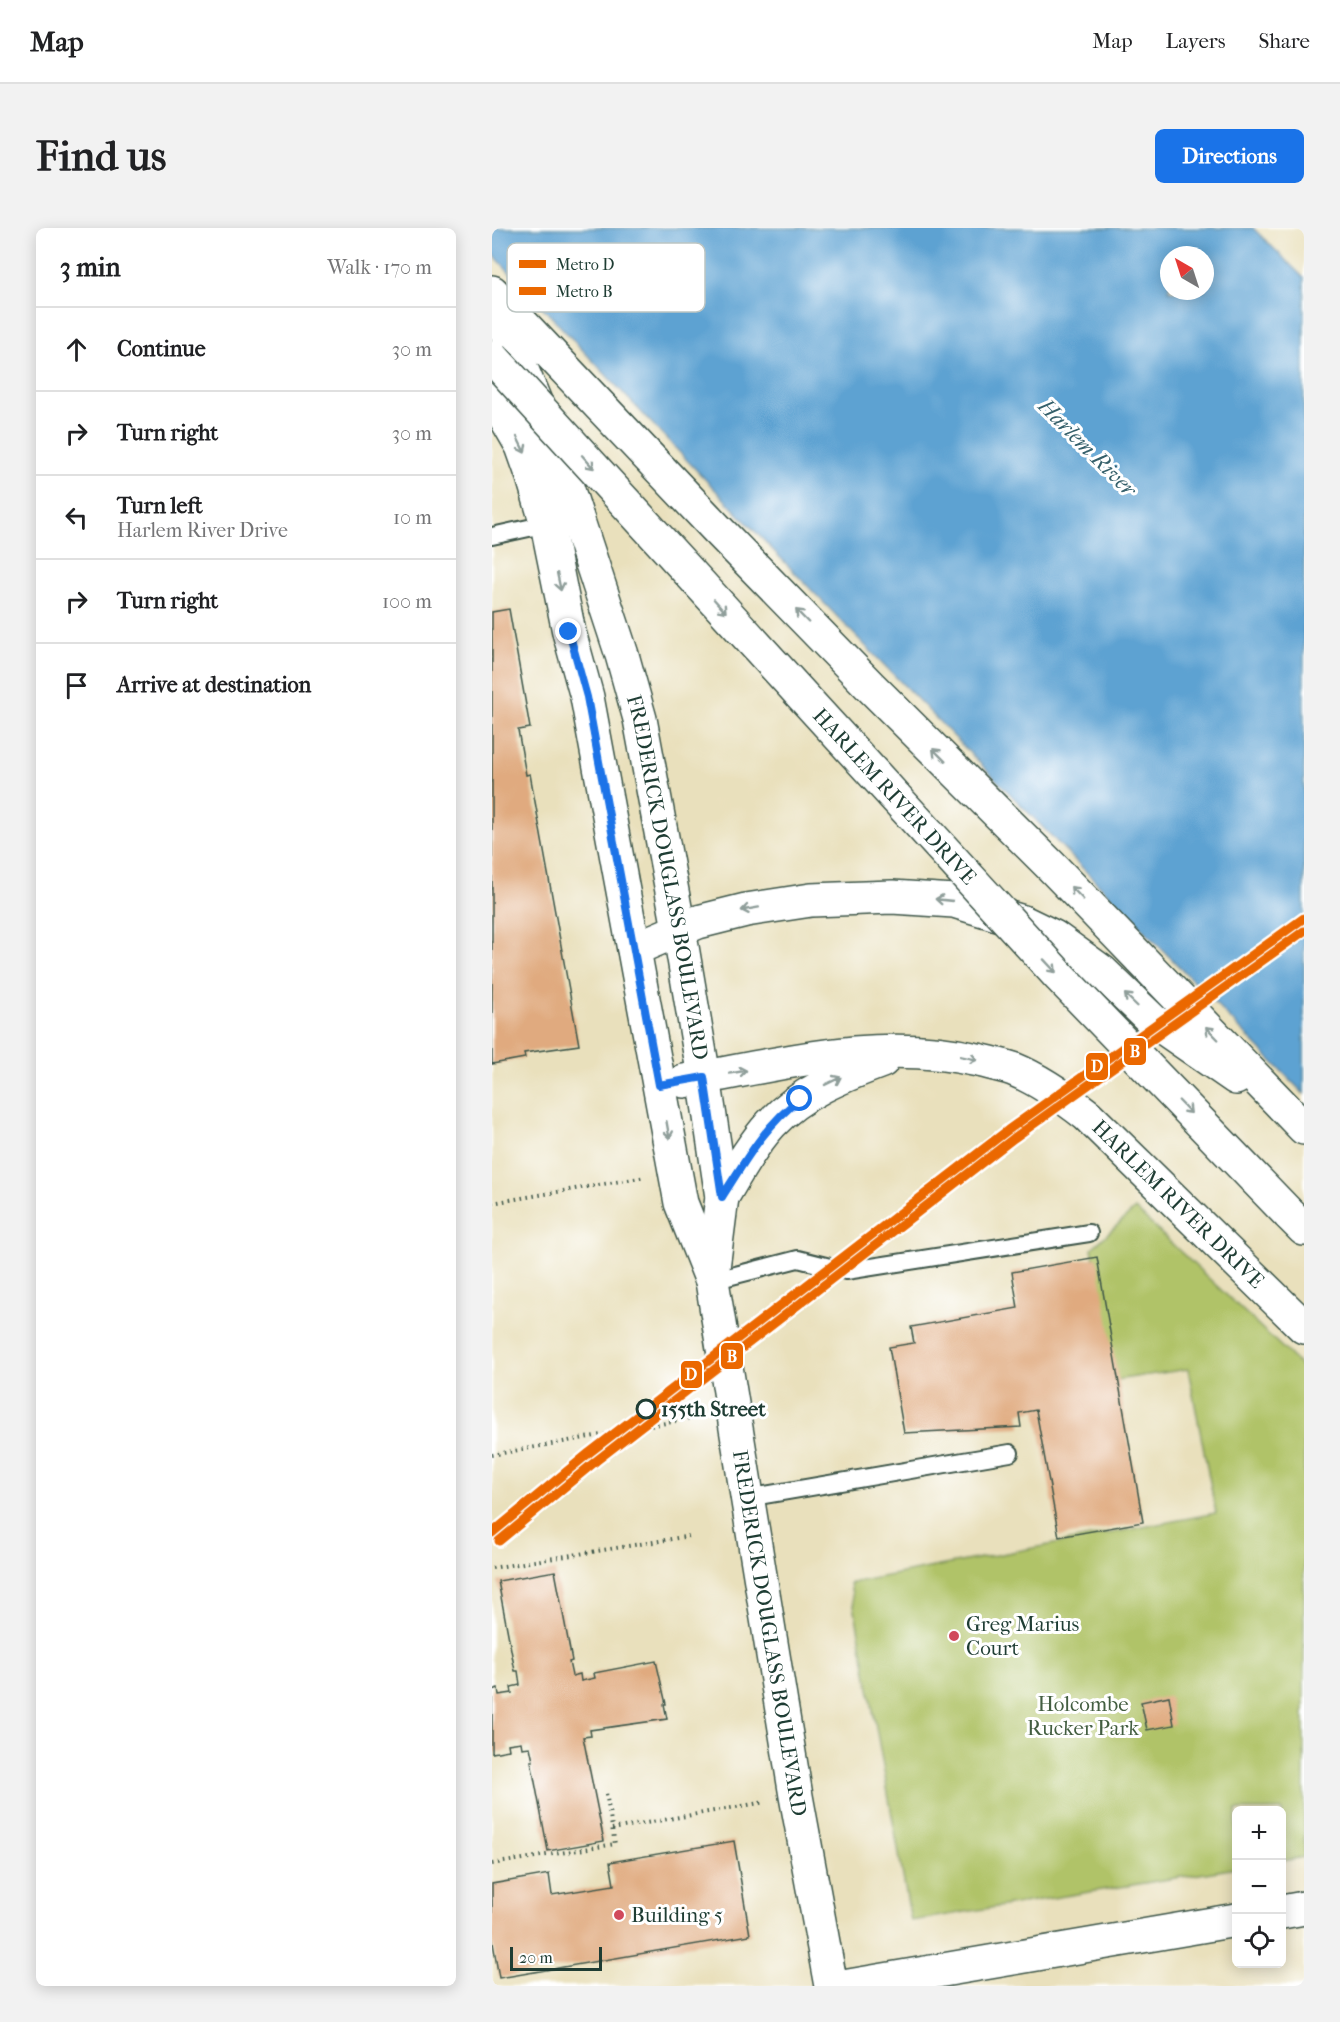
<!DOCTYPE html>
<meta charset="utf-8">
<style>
body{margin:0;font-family:"IM FELL French Canon",serif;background:#f2f2f2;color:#202124}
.controls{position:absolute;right:18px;bottom:18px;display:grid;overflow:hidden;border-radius:9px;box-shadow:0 3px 15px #0003}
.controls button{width:54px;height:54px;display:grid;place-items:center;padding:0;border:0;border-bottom:2px solid #e0e0e0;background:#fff;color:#202124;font:30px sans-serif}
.compass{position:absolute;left:668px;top:18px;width:54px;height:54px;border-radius:50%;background:#fff;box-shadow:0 3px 15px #0003;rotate:321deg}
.scale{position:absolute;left:18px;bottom:15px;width:92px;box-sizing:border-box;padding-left:6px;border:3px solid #1f3d34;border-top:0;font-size:16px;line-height:21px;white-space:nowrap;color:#1f3d34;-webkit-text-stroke:4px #fff;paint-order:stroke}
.stop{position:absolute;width:18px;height:18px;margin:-14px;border:4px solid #1a73e8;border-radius:50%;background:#fff}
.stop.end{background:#1a73e8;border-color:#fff;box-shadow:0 2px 6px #0008}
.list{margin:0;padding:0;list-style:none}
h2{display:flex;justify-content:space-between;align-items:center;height:78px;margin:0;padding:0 24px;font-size:26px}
h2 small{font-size:20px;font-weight:400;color:#757577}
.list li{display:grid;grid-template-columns:39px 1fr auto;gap:18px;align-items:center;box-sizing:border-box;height:84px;padding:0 24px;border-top:2px solid #e0e0e0}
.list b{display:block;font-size:22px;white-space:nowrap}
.list p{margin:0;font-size:20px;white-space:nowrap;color:#757577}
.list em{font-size:20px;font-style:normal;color:#757577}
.icon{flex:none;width:33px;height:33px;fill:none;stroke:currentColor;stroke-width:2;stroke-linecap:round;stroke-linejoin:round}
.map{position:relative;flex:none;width:812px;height:1758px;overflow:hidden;border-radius:9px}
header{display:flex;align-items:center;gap:36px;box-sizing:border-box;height:84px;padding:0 30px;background:#fff;border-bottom:2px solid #e0e0e0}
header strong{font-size:28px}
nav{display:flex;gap:33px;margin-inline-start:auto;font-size:21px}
.intro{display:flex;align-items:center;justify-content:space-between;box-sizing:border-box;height:144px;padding:0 36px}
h1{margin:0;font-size:42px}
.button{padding:15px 27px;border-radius:9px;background:#1a73e8;color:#fff;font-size:21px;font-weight:700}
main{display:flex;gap:36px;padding:0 36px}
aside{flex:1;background:#fff;border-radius:9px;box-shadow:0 3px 15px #0003}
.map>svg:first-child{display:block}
.green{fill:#b0c367;stroke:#68804e;stroke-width:1.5}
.water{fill:#5da2d2;stroke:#3e7083;stroke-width:1.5;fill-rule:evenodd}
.building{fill:#e0aa7f}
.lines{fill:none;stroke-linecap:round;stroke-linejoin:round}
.lane-casing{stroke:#3d5548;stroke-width:20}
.secondary-casing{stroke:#3d5548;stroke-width:36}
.primary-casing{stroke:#3d5548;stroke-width:36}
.highway-casing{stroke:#3d5548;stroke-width:36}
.path{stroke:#3d5548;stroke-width:4;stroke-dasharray:1.5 4.5;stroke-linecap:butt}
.lane{stroke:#fff;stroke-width:16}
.secondary{stroke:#fff;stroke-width:33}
.primary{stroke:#fff;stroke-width:33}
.highway{stroke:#fff;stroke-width:33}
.highway-bridge-casing{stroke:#3d5548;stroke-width:36;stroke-linecap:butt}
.highway-bridge{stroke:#fff;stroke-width:33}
.metro-1-casing{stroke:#fff;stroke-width:14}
.metro-2-casing{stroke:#fff;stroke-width:14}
.metro-1{stroke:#eb6800;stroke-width:9}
.metro-2{stroke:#eb6800;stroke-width:9}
.oneway{stroke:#8f9e9a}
.route{stroke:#1a73e8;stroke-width:8}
.stop-dot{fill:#fff;stroke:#1f3d34;stroke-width:3}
.poi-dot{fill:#d1495b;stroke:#fff;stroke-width:2}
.labels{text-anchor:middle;stroke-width:6;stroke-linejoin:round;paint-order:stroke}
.street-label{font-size:21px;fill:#1f3d34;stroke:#fff}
.stop-label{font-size:21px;font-weight:bold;fill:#1f3d34;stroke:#fff;text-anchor:start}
.poi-label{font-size:21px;fill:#1f3d34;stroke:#fff;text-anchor:start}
.park-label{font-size:21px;fill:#435e41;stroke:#fff}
.water-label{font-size:22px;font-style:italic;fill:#35606b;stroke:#fff}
.key{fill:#fff;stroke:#bcc5c2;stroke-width:1.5}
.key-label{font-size:16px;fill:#1f3d34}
.line-badge{stroke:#fff;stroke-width:2}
.badge-label{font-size:16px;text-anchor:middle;font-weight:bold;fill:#fff}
</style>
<header>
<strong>Map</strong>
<nav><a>Map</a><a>Layers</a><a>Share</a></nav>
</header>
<div class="intro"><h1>Find us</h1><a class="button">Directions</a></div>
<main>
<aside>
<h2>3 min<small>Walk · 170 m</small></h2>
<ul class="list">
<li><svg class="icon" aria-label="ahead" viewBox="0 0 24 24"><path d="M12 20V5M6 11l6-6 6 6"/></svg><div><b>Continue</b></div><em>30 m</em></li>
<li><svg class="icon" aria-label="right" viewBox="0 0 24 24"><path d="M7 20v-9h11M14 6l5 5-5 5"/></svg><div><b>Turn right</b></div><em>30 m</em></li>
<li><svg class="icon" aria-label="left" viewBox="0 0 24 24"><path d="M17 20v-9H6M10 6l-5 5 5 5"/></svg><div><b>Turn left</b><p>Harlem River Drive</p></div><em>10 m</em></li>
<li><svg class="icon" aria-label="right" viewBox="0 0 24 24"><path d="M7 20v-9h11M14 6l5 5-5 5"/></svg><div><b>Turn right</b></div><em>100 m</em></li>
<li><svg class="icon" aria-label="arrive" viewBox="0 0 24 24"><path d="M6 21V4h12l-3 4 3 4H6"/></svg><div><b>Arrive at destination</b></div></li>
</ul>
</aside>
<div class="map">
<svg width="812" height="1758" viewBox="0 0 812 1758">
<rect width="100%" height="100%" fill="#fff"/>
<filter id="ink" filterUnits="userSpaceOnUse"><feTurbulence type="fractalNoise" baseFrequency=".0167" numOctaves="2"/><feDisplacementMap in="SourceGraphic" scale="12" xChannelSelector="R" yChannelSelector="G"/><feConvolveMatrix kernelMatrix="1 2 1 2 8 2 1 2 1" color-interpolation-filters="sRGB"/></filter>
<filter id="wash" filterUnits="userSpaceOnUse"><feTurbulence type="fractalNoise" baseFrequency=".008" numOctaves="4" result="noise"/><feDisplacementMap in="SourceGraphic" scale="24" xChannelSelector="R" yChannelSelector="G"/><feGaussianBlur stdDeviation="1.35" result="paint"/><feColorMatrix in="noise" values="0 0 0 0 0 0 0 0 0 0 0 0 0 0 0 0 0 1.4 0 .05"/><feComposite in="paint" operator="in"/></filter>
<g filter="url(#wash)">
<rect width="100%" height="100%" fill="#e9e0bc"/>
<path class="green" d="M643,981L796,1125L812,1142V1629L790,1633V1582H744V1640L419,1693L358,1355L724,1285L696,1141L624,1152L600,1020Z"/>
<path class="water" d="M0,0H761L812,50V866C539,587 265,311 0,25ZM677,27H713V63H677Z"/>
<g id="blocks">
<g class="building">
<path d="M17,381L38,500L26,502L34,547L38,546L87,817L32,825L33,830L0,836V384Z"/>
<path d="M605,1029L651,1294L567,1309L544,1182L527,1185L529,1199L412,1205L397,1119L422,1115L419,1099L526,1080L520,1044Z"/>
<path d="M63,1343L80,1433L77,1434L80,1448L88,1446L89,1453L103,1450L102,1445L164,1433L174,1476H172L175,1491L98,1502L99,1508L91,1509L112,1613L56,1623L39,1533H41L38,1519L30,1520L29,1514L16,1516L17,1522L0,1525V1462L6,1460L7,1467L20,1465L19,1459L28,1457L26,1443H23L6,1353Z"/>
<path d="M677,1468L682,1497L655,1502L649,1474Z"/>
<path d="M242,1613L258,1707L7,1750L0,1709V1656L57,1646L60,1667L122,1657L118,1634Z"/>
</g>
</g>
</g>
<g filter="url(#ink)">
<use href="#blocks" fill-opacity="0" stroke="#3d5548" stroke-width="1.5"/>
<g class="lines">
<defs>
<g id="lane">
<path d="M0,308L55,296"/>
<path d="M220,1053L306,1031L354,1043L597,1005"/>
<path d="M255,1270L518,1225"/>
</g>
<g id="secondary">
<path id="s1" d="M0,166L30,218L41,249L55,296L77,404L95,469L189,975L220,1053L304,1568L339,1758"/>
<path id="s2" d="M57,296L85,290L130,427L148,491L187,701L212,849L230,969L220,1048"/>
<path id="s3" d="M192,853C289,836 388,809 486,832C498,835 510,837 521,841C548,852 572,869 595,887L812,1099"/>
<path d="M230,969C245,944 260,917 279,896C309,864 350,848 390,833"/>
</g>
<g id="primary">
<path d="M790,1684L812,1680"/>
<path d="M357,1758L744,1692"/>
</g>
<g id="highway">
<path d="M0,64L224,300L378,458L560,639L812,900"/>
<path d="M4,79L63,222L85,290"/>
<path d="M142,721L206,694L254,682L319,672L400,669L462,673L531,694L562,709L609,743L660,792L744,850"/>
<path d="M797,986L812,1001"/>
</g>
</defs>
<use href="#lane" class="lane-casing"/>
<use href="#secondary" class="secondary-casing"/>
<use href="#primary" class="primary-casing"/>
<use href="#highway" class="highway-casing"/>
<g class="path">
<path d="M0,975L153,949"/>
<path d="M0,1227L212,1188"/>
<path d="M0,1340L198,1308"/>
<path d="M120,1601L273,1574"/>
<path d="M0,1636L123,1616L114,1565"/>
</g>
<use href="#lane" class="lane"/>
<use href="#secondary" class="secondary"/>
<use href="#primary" class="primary"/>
<use href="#highway" class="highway"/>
<defs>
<g id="highway-bridge">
<path id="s4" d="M0,129L568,749L797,986"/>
</g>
</defs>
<use href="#highway-bridge" class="highway-bridge-casing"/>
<use href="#highway-bridge" class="highway-bridge"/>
<defs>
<path id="metro-1" d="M0,1305L97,1225L516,902L812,690"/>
<path id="metro-2" d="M7,1313L104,1233L522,910L812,703"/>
</defs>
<use href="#metro-1" class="metro-1-casing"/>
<use href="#metro-2" class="metro-2-casing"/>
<use href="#metro-1" class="metro-1"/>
<use href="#metro-2" class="metro-2"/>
</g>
<defs><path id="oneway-shaft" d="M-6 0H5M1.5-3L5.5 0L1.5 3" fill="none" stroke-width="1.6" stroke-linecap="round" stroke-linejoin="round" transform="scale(1.5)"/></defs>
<g class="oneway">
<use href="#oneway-shaft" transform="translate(29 217) rotate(64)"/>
<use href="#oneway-shaft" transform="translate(96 234) rotate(48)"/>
<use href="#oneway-shaft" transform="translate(67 354) rotate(78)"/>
<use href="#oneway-shaft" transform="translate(228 378) rotate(48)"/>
<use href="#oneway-shaft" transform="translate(310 388) rotate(-134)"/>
<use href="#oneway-shaft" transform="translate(447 527) rotate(-135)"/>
<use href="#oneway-shaft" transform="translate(585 665) rotate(-134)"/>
<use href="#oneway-shaft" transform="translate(452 672) rotate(-174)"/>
<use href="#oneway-shaft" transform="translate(258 681) rotate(170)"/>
<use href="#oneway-shaft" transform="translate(558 738) rotate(47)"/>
<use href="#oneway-shaft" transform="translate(639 772) rotate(-136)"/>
<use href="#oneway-shaft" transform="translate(720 805) rotate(-134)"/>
<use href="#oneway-shaft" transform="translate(477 830) rotate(12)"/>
<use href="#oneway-shaft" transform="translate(246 844) rotate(-10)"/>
<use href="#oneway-shaft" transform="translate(341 853) rotate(-26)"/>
<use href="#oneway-shaft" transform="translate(693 879) rotate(46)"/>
<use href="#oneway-shaft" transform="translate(176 902) rotate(80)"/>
</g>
</g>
<g class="lines" filter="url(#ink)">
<path class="route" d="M77,404L95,469L167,857L212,849L230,969C253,933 273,897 308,871"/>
</g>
<circle class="stop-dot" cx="154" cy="1181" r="9"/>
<g class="poi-dot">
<circle cx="462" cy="1408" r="6"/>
<circle cx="127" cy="1687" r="6"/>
</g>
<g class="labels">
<g class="street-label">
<text dy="7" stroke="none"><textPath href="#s4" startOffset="596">HARLEM RIVER DRIVE</textPath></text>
<text dy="7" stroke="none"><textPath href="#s2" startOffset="400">FREDERICK DOUGLASS BOULEVARD</textPath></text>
<text dy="7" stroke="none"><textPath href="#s3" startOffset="548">HARLEM RIVER DRIVE</textPath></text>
<text dy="7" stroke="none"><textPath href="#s1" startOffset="1275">FREDERICK DOUGLASS BOULEVARD</textPath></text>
</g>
<g class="stop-label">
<text x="169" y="1188">155th Street</text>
</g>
<g class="poi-label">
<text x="474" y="1403">Greg Marius<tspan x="474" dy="24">Court</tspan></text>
<text x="139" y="1694">Building 5</text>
</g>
<g class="park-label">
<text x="591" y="1483">Holcombe<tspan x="591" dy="24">Rucker Park</tspan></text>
</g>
<g class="water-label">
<text transform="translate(596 219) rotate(45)" y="8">Harlem River</text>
</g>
</g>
<rect x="15" y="15" width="198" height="69" rx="9" class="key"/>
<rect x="27" y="32" width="27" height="8" fill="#eb6800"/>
<rect x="27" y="59" width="27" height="8" fill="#eb6800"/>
<g class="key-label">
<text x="64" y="42">Metro D</text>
<text x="64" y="69">Metro B</text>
</g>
<g class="line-badge">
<rect x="631" y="809" width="24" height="29" rx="6" fill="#eb6800"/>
<rect x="593" y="824" width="24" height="29" rx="6" fill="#eb6800"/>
<rect x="228" y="1114" width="24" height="28" rx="6" fill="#eb6800"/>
<rect x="188" y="1132" width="23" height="29" rx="6" fill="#eb6800"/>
</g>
<g class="badge-label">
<text x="643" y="829">B</text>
<text x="605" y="844">D</text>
<text x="240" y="1134">B</text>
<text x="199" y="1152">D</text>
</g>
</svg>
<div class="controls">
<button>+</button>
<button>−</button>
<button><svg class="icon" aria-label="locate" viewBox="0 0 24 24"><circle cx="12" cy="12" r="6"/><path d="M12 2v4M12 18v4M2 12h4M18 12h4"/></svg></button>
</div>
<svg class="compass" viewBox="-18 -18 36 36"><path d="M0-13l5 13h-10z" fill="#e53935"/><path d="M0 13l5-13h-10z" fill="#757577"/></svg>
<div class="scale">20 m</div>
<div class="stop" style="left:308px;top:871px"></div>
<div class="stop end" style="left:77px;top:404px"></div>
</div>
</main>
